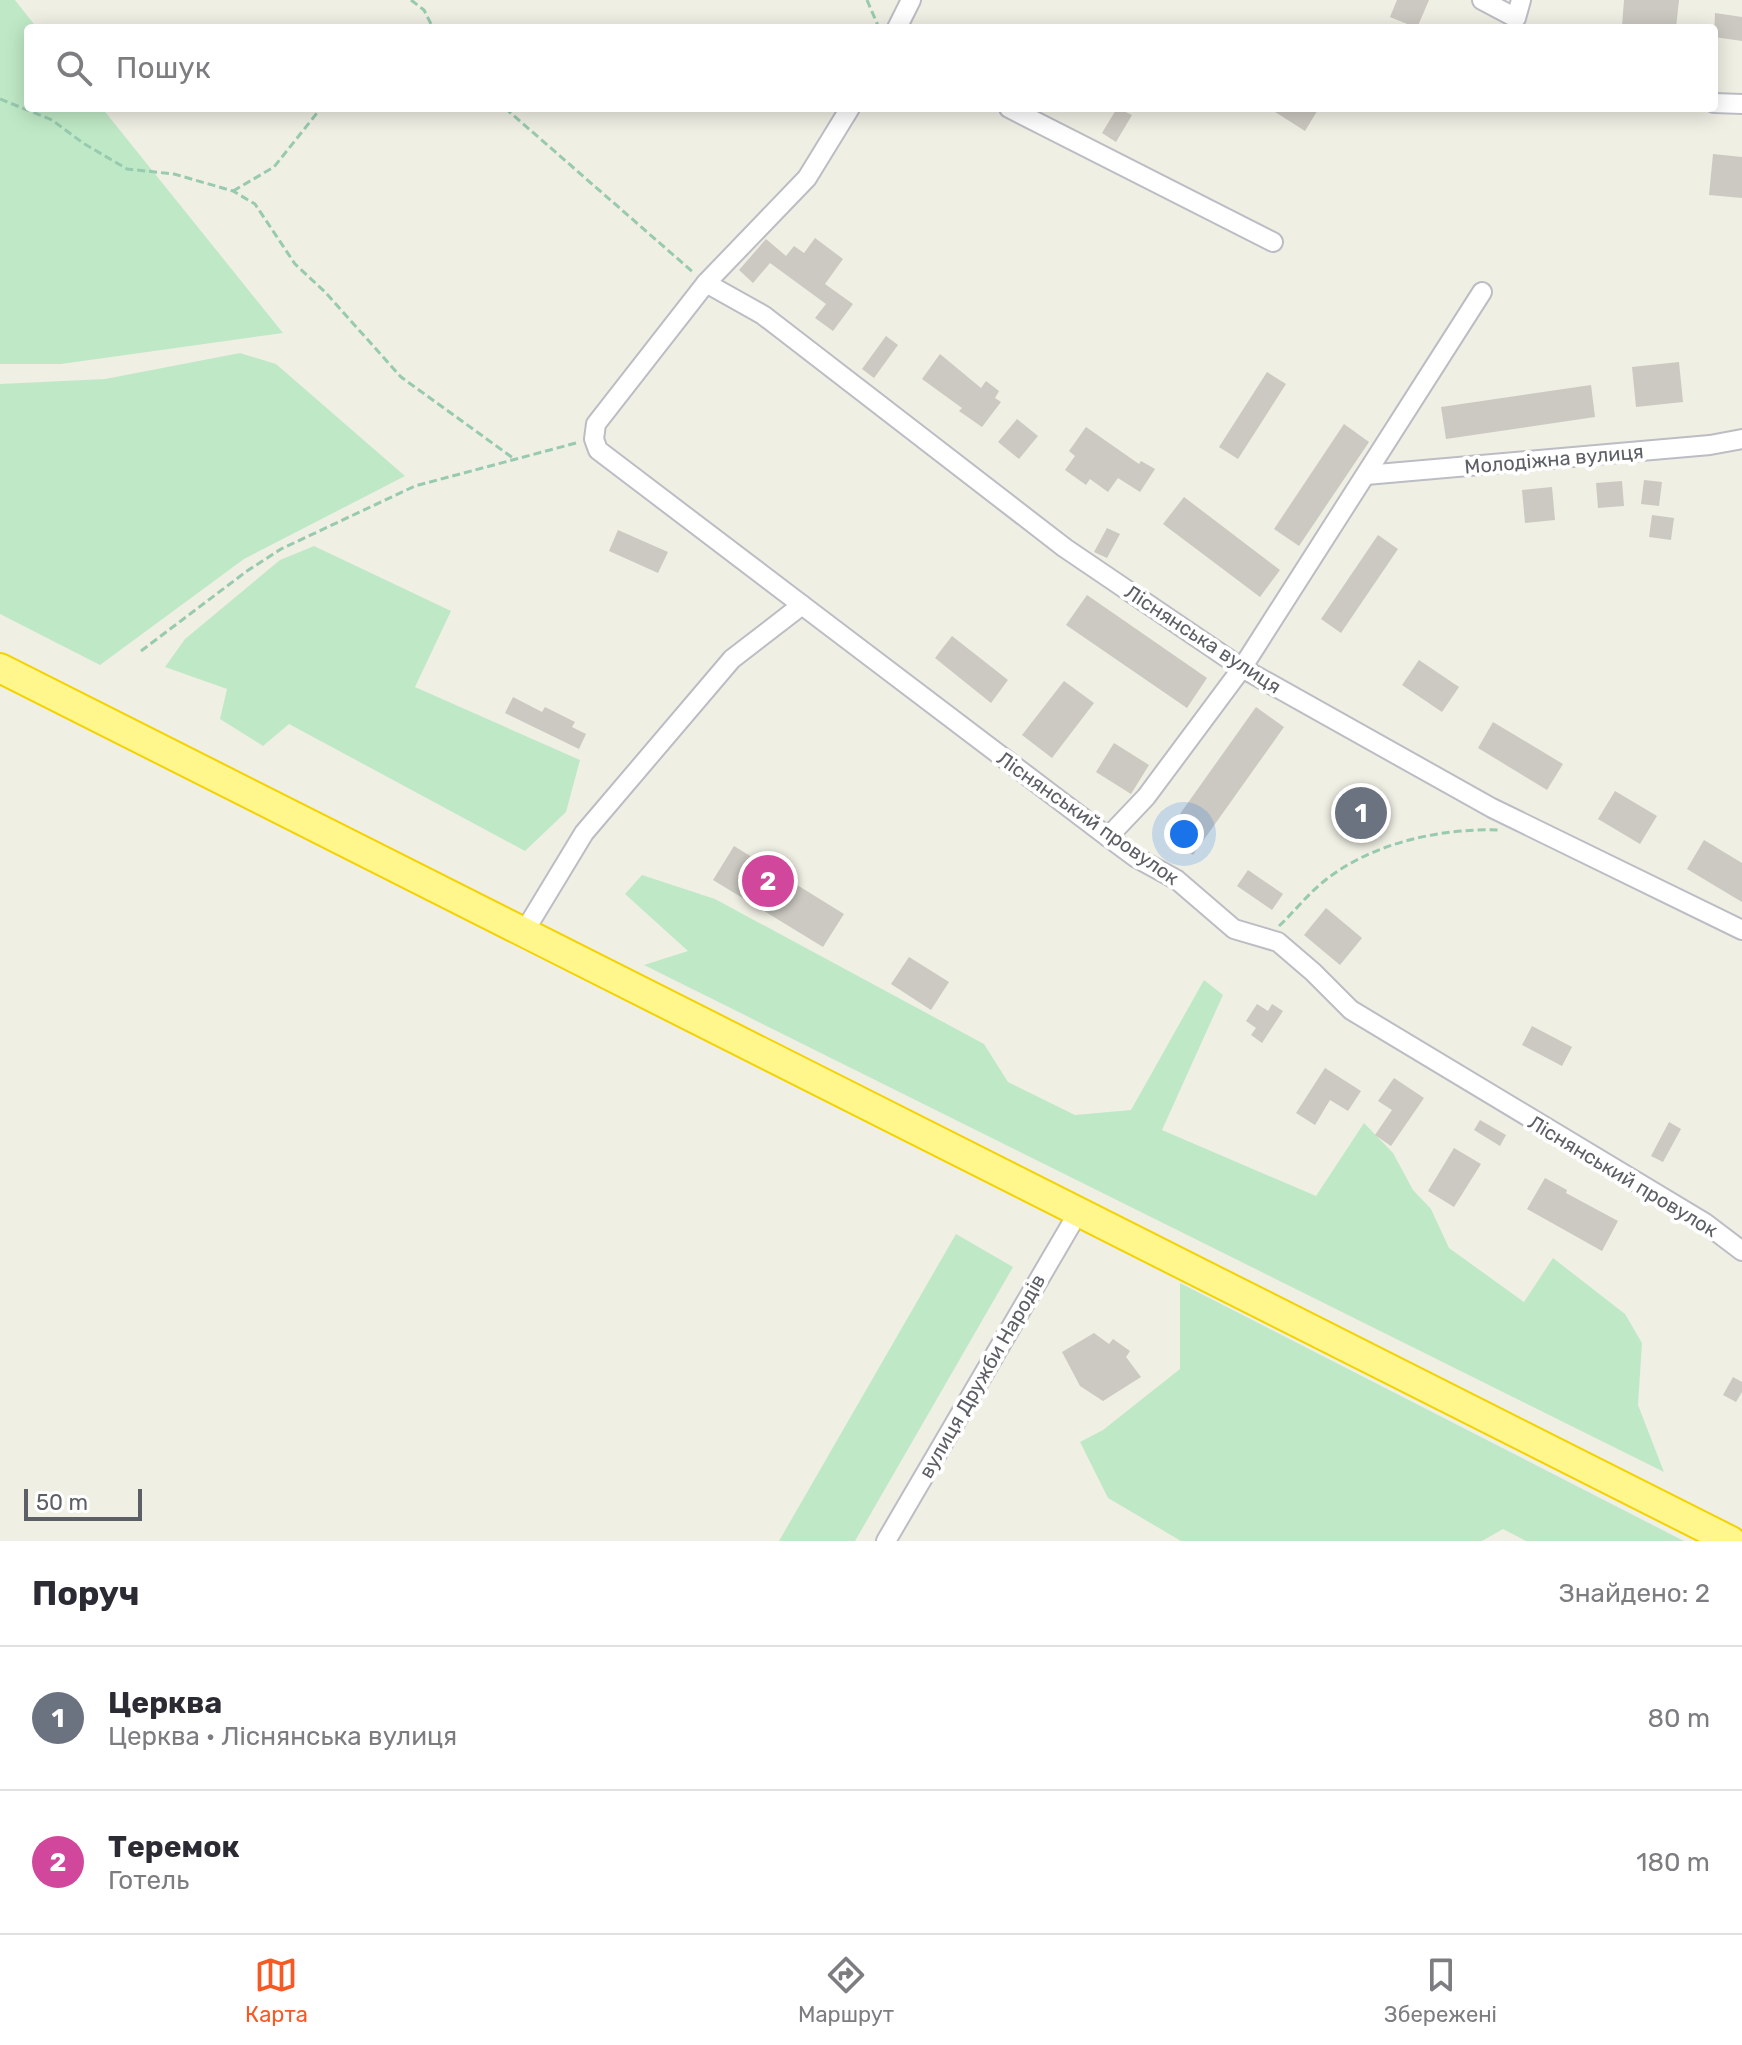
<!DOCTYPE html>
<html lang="uk">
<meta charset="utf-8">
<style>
body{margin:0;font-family:Rubik,sans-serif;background:#f2f2f3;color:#2b2b33}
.scale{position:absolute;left:24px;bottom:20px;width:118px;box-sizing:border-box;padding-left:8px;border:4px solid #5c5f66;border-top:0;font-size:22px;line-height:28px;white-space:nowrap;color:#5c5f66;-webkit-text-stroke:6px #fff;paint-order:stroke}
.you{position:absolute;left:1184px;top:834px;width:28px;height:28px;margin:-20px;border:6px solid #fff;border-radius:50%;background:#1a73e8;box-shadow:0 0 0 12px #1a73e833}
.badge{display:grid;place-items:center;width:52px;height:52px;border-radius:50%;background:#f65924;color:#fff;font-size:26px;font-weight:700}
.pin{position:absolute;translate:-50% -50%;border:4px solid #fff;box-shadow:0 2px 8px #0006}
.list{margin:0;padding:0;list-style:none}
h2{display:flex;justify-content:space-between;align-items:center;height:104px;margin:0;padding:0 32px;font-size:34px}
h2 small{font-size:26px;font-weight:400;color:#7c7c81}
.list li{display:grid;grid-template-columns:52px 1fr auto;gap:24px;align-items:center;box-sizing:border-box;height:144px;padding:0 32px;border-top:2px solid #e1e1e2}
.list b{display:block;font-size:30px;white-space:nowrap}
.list p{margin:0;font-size:26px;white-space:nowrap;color:#7c7c81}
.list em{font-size:26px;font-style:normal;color:#7c7c81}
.icon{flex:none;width:44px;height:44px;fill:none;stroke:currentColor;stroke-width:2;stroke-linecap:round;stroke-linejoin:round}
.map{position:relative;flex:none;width:1742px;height:1541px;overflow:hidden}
.search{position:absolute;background:#fff;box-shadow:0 4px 20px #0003;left:24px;right:24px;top:24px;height:88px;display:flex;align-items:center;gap:20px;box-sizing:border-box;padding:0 28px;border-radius:8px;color:#7c7c81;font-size:30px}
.sheet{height:392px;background:#fff}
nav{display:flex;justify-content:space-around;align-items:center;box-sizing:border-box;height:112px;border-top:2px solid #e1e1e2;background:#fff;font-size:22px;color:#7c7c81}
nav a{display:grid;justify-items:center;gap:4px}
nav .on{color:#f65924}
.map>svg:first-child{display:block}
.green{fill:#bfe9c6}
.building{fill:#cbc9c1}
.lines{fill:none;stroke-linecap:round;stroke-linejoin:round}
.minor-casing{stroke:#bcbdc4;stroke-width:22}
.highway-casing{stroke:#f4d200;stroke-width:32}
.path{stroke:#97caaf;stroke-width:3;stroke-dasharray:8 4;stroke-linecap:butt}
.minor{stroke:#fff;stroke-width:18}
.highway{stroke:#fff68c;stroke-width:28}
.labels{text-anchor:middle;stroke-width:8;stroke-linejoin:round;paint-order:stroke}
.street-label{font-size:20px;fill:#5c5f66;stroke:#fff}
</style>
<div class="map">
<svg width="1742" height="1541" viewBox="0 0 1742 1541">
<rect width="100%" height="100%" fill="#f0efe4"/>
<g class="green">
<path d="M0,0H15L37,28H28V108H102L283,333L61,364H0Z"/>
<path d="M240,353L276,364L405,476L244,559L100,665L0,614V384L105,379Z"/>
<path d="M314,546L451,611L415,687L580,760L566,812L525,851L289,724L263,746L220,719L227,689L165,667L185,639L280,560Z"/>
<path d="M642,875L715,899L984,1044L1008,1082L1075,1115L1131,1110L1204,980L1223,995L1162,1130L1316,1196L1364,1123L1393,1153L1413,1190L1431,1209L1449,1248L1524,1302L1553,1258L1625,1314L1642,1343L1638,1405L1664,1472L644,965L688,951L625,894Z"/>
<path d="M956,1234L1013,1267L855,1541H779Z"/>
<path d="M1180,1283L1684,1541H1526L1503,1529L1482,1541H1181L1108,1498L1080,1442L1103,1430L1180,1369Z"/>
</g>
<g class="building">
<path d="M1397,0H1429L1417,28L1390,17Z"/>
<path d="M1624,0H1679L1676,28L1622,26Z"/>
<path d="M1715,13L1742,17V41L1714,37Z"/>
<path d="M1117,108L1132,115L1116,142L1102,133Z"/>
<path d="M1269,108H1319L1305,131Z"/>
<path d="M1713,154L1742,157V198L1709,195Z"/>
<path d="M815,238L843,259L825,284L853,304L833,331L815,318L826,304L770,263L753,283L739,270L766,239L786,256L794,246L804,253Z"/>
<path d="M886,336L898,345L874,378L862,369Z"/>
<path d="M940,354L981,388L986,381L999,391L995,398L1001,402L982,427L959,411L962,408L922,379Z"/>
<path d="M1679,362L1683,402L1636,407L1632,367Z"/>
<path d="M1267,372L1286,384L1238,459L1219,447Z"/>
<path d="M1591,385L1595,417L1446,439L1441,407Z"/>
<path d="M1017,419L1038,436L1019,459L998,442Z"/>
<path d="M1344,424L1369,442L1299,546L1274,529Z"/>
<path d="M1086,427L1139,464L1141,461L1155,469L1140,492L1118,478L1108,492L1090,479L1086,485L1065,470L1075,456L1069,451Z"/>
<path d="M1644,480L1662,482L1659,506L1641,504Z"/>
<path d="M1622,481L1624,506L1598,508L1596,483Z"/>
<path d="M1552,487L1555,520L1525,523L1522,490Z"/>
<path d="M1184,497L1280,570L1260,597L1163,524Z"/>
<path d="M1652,515L1674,518L1671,540L1649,537Z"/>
<path d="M1107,528L1120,534L1107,558L1094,552Z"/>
<path d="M618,530L668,552L658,573L609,551Z"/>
<path d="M1378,535L1398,549L1341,633L1321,619Z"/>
<path d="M1087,595L1207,678L1187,708L1066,625Z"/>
<path d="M952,636L1008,680L991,703L935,658Z"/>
<path d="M1419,660L1459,687L1442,712L1402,685Z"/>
<path d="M1064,681L1094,703L1052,758L1022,735Z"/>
<path d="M513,697L542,712L545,707L575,722L572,727L586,734L579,749L505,713Z"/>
<path d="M1256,707L1284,727L1193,855L1165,835Z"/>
<path d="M1493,722L1563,764L1547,790L1478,748Z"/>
<path d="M1114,743L1149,765L1131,794L1096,772Z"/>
<path d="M1377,789L1374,805L1376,806L1358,832L1344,823L1360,795L1363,798Z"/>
<path d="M1615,791L1657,816L1640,844L1598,819Z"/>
<path d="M1704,840L1742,863V902L1687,869Z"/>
<path d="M734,846L844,914L823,947L713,880Z"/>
<path d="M1248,870L1283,894L1272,910L1237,886Z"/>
<path d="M1326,908L1362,938L1340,965L1304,935Z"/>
<path d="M909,957L949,982L931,1010L891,984Z"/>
<path d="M1257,1004L1268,1011L1272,1004L1283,1011L1262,1043L1251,1035L1256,1028L1246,1021Z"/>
<path d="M1532,1026L1572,1047L1562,1066L1522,1045Z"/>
<path d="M1325,1068L1361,1091L1348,1111L1330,1100L1315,1125L1296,1113Z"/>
<path d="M1394,1078L1424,1098L1391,1146L1375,1135L1392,1110L1378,1101Z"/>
<path d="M1480,1120L1506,1135L1500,1146L1474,1130Z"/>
<path d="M1669,1122L1681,1129L1663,1162L1651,1156Z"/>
<path d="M1454,1148L1481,1164L1454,1207L1428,1191Z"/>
<path d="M1545,1178L1567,1190L1566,1193L1618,1221L1602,1251L1527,1209Z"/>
<path d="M1094,1333L1109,1344L1113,1339L1130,1351L1126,1357L1141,1377L1103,1401L1080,1386L1062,1352Z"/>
<path d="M1733,1377L1742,1382V1392L1736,1402L1723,1395Z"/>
</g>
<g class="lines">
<defs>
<g id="minor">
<path d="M1482,0L1516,18L1521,0"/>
<path d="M897,28L911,0"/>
<path d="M1714,103L1742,104"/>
<path d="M1009,108L1273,242"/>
<path d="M706,283L763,315L1065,548L1242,668L1492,808L1742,930"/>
<path d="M1366,475L1710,445L1742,439"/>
<path d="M802,605L598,450L594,439L596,424L706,283L807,178L850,108"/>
<path d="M1108,837L1146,797L1242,668L1482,292"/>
<path d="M524,932L584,833L732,659L802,605L1108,837L1135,857L1177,880L1234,929L1278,942L1313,972L1351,1010L1705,1223L1742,1251"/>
<path d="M886,1541L1079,1211"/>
</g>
<path id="highway" d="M0,668L1731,1541"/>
</defs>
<use href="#minor" class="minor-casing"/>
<use href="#highway" class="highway-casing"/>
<g class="path">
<path d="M411,0L424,10L433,28"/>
<path d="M867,0L879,28"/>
<path d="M0,99L52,120L83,143L127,169L174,174L233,191L255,204L295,264L325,292L401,377L513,458"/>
<path d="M505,108L694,273"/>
<path d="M233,191L274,167L321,108"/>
<path d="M141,651L247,571L281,549L415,486L576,443"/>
<path d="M1279,926C1294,912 1307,895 1323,882C1369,844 1439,828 1498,830"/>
</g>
<use href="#minor" class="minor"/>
<use href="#highway" class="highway"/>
</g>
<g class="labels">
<g class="street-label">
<text transform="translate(1554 459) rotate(-5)" y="7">Молодіжна вулиця</text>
<text transform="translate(1203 639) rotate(33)" y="7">Ліснянська вулиця</text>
<text transform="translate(1088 818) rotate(35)" y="7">Ліснянський провулок</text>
<text transform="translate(1623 1176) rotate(31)" y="7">Ліснянський провулок</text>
<text transform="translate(982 1376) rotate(-60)" y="7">вулиця Дружби Народів</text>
</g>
</g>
</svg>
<div class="scale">50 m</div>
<div class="you"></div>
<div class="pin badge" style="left:1361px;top:813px;background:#6b7280">1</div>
<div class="pin badge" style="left:768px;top:881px;background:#d1479c">2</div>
<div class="search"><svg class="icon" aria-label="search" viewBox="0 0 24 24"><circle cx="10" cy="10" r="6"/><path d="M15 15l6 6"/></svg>Пошук</div>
</div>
<section class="sheet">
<h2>Поруч<small>Знайдено: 2</small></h2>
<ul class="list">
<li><span class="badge" style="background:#6b7280">1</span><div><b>Церква</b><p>Церква · Ліснянська вулиця</p></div><em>80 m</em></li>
<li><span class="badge" style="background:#d1479c">2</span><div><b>Теремок</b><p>Готель</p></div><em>180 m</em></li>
</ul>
</section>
<nav>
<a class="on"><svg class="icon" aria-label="map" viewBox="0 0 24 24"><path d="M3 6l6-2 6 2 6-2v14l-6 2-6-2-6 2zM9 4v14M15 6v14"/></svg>Карта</a>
<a><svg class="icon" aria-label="directions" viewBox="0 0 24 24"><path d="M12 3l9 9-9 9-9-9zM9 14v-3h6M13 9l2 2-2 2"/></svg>Маршрут</a>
<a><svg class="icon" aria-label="saved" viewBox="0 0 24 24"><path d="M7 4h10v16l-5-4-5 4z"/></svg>Збережені</a>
</nav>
